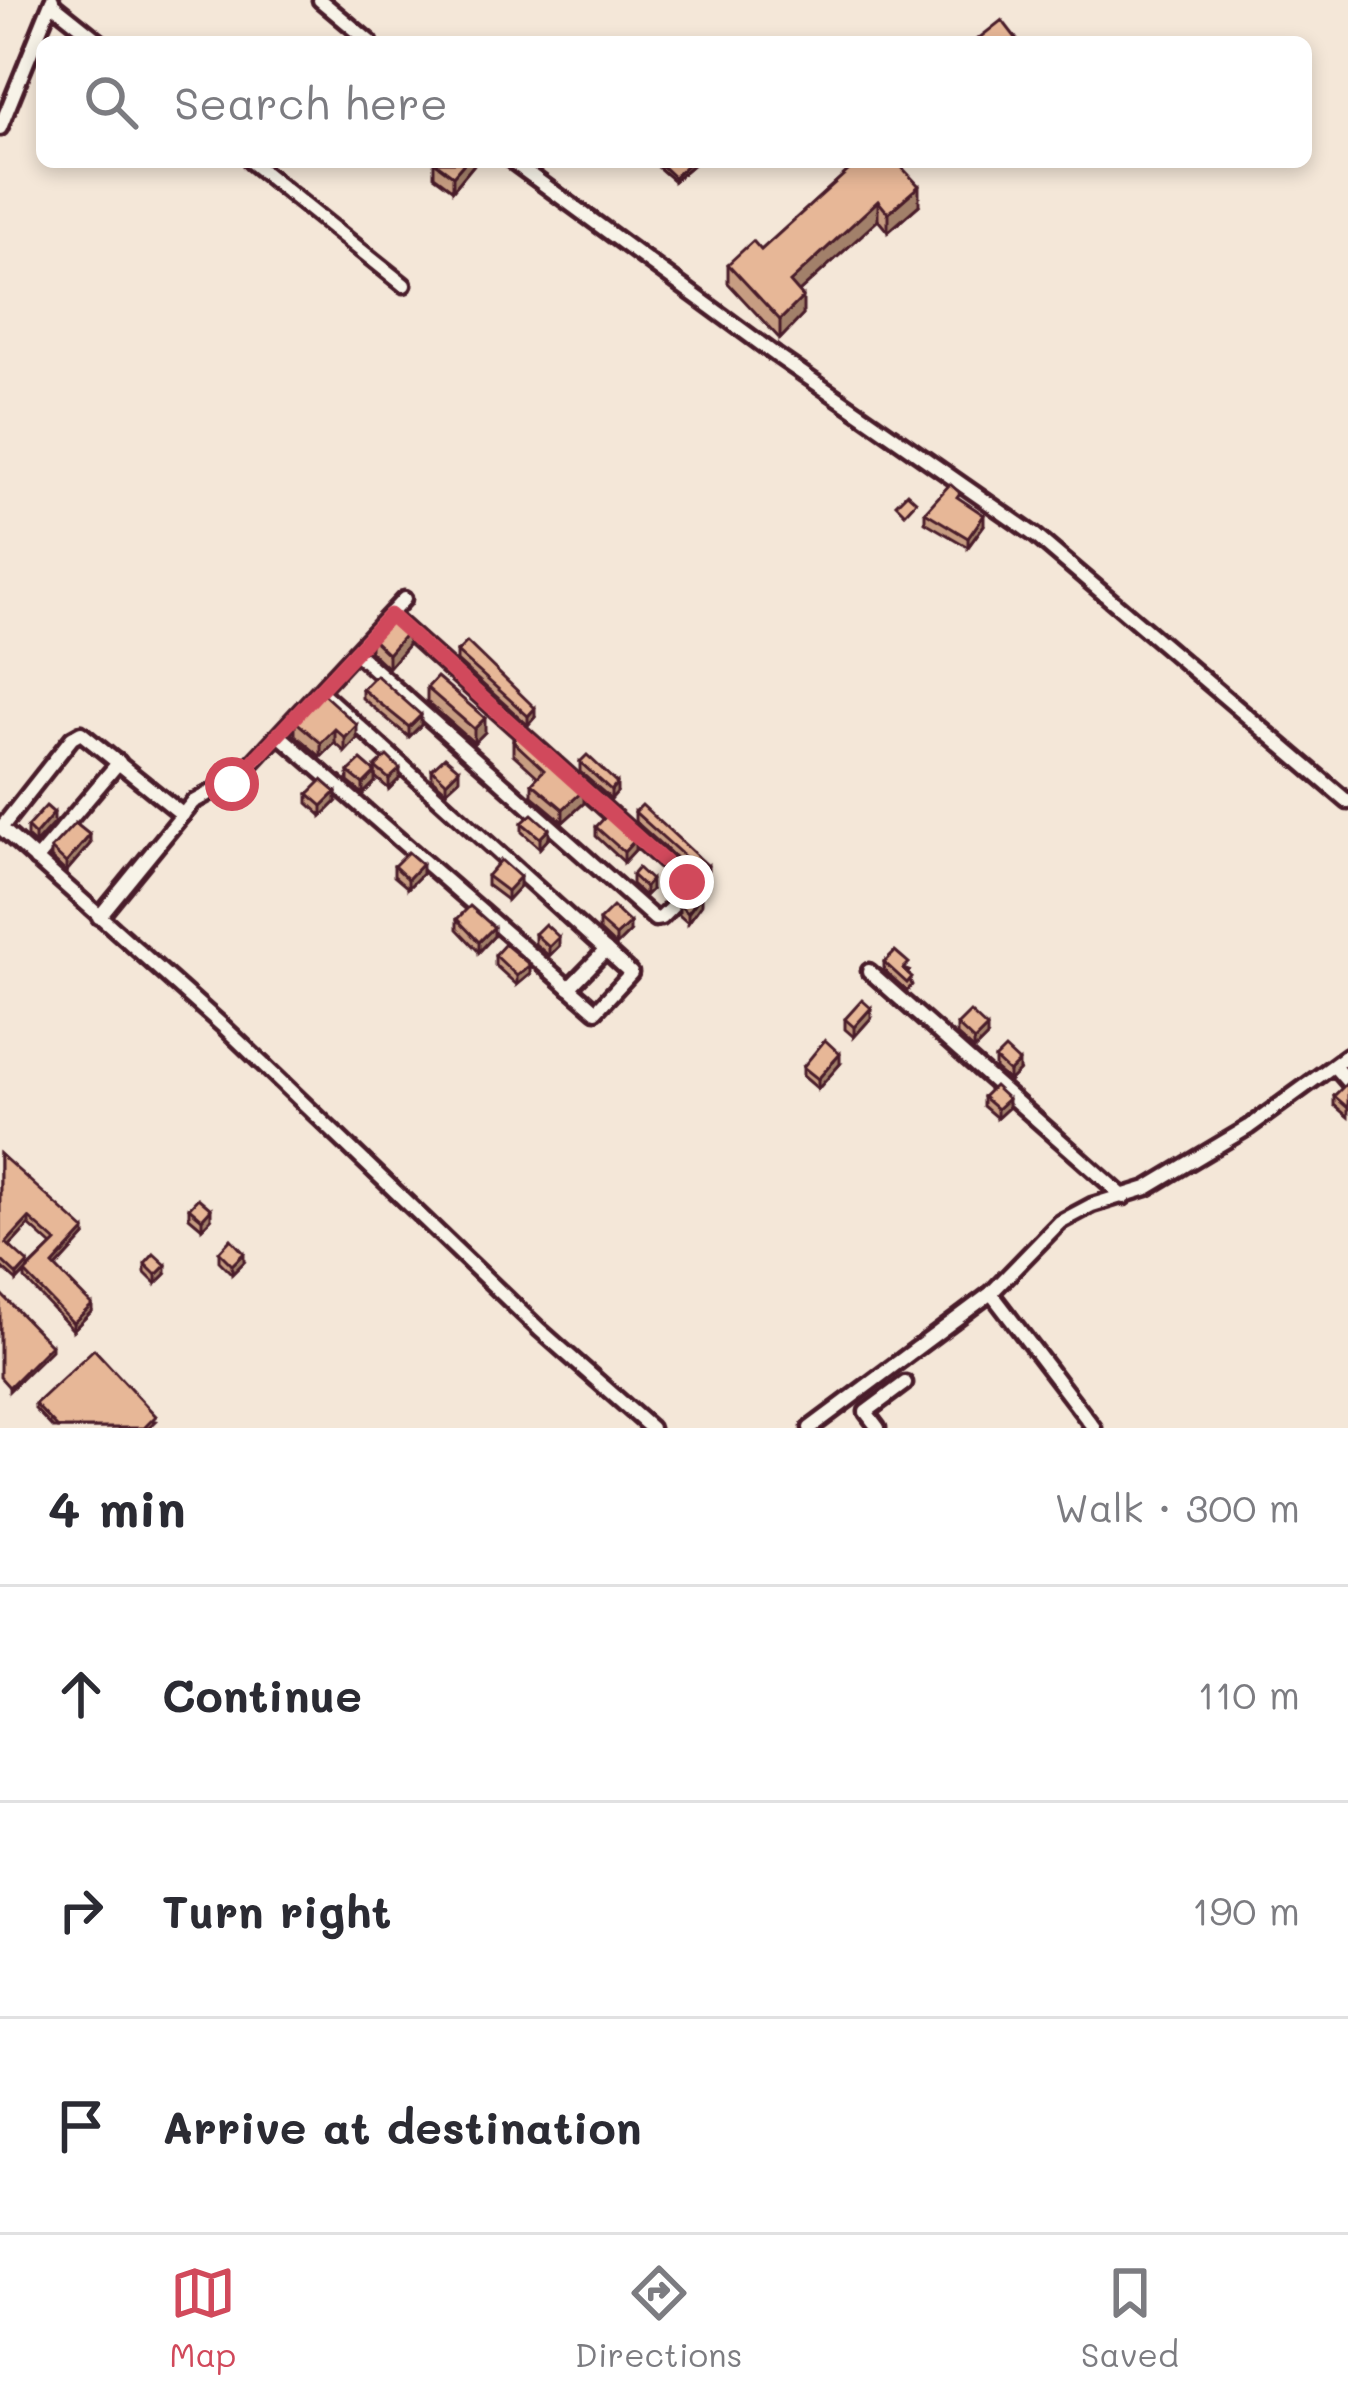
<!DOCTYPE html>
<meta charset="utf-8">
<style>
body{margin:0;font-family:Mali,sans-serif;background:#f7f7f7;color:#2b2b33}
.stop{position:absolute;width:36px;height:36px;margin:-27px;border:9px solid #d1495b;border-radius:50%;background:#fff}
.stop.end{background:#d1495b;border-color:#fff;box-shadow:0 3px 12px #0008}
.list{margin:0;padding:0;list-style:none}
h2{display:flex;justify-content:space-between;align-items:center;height:156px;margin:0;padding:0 48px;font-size:51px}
h2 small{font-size:39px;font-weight:400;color:#7c7c81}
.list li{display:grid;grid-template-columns:78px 1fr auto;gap:36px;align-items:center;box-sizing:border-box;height:216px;padding:0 48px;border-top:3px solid #e1e1e2}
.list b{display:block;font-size:45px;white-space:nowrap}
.list em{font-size:39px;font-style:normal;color:#7c7c81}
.icon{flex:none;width:66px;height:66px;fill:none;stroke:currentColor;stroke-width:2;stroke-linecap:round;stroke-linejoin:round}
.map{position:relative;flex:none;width:1348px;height:1428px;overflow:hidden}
.search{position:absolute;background:#fff;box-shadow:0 6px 18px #0003;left:36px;right:36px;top:36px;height:132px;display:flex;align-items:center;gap:30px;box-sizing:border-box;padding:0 42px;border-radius:18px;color:#7c7c81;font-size:45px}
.sheet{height:804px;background:#fff}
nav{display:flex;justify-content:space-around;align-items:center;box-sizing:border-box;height:168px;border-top:3px solid #e1e1e2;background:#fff;font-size:33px;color:#7c7c81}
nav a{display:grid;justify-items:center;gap:6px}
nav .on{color:#d1495b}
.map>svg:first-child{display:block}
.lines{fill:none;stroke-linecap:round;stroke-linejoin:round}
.minor-casing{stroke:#4a1f2b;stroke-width:21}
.minor{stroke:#f7f3e8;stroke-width:12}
.wall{fill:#c79d82;stroke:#4a1f2b;stroke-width:3;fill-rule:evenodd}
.shaded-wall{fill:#a2806a;stroke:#4a1f2b;stroke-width:3}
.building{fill:#e7b797;stroke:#4a1f2b;stroke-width:3}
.route{stroke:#d1495b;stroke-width:15}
</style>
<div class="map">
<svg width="1348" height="1428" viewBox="0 0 1348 1428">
<rect width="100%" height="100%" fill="#f4e7d8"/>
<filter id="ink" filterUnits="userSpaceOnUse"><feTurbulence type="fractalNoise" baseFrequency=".00833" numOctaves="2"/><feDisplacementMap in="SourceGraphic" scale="24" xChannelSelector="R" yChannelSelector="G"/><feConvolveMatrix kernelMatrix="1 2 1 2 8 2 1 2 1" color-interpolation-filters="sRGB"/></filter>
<g filter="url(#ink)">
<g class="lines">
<defs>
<g id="minor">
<path d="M320,0L370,42"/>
<path d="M51,3L100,42"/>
<path d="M0,128L52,0"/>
<path d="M251,162L404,285"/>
<path d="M513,162L776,355L1036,536L1348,802"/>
<path d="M355,652L655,919L661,918L687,892V882L390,615"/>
<path d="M279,735L596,1011L631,973L320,691"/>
<path d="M0,827L224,1027L540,1330L651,1428"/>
<path d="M1,828L72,738L81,733L183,815"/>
<path d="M36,860L119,762"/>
<path d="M99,917L193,802L239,777L404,599"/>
<path d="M869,971L1124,1197"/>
<path d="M569,988L606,950"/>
<path d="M1334,1066L1348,1082"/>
<path d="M991,1293L1094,1428"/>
<path d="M810,1428L991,1293L1060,1222L1092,1205L1147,1188L1249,1127L1348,1055"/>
<path d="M878,1428L866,1412L905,1383"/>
</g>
</defs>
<use href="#minor" class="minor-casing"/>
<use href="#minor" class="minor"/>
</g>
<g class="wall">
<path d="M434,162H476L453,190L434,176Z"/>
<path d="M658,162H696L674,181L658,167Z"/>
<path d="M858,162L919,205L888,232L878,220L799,292L803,315L780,339L728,283V264L761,250Z"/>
<path d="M960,500L984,525L968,547L925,522V512Z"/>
<path d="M370,637L408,645L388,668L370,651Z"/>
<path d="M457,652L535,717L528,725L457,661Z"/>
<path d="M427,688L485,732L474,743L427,702Z"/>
<path d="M362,689L421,725L409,737L362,698Z"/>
<path d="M322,693L357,739L345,752L335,743L321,757L295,735V721Z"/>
<path d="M513,741L584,803L563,822L532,796V783L538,777L513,754Z"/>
<path d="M580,762L617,792L611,799L580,772Z"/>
<path d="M375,767L400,778L389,789L375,777Z"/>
<path d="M432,769L459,779L446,791L432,779Z"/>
<path d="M348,772L375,782L363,794L348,782Z"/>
<path d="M308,794L336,802L322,816L308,803Z"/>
<path d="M635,812L708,875L698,886L694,874L635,821Z"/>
<path d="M54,823L35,844L27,837V827Z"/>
<path d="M522,823L549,838L540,848L522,832Z"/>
<path d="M596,827L635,850L624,862L596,836Z"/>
<path d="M90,844L66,872L51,858V849Z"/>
<path d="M394,866L422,874L408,888L394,876Z"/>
<path d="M632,875L651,890L645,896L632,884Z"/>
<path d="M487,876L520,886L507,900L487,885Z"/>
<path d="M679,905H701L688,923L679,915Z"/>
<path d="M457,919L494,936L479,952L457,929Z"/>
<path d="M599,921L630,932L616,946L599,930Z"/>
<path d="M535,934L559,946L549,956L535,944Z"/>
<path d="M495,955L530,974L517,985L495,965Z"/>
<path d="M884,962L909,971L907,973L912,985L907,991L884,970Z"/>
<path d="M871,1018L854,1037L845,1029V1019Z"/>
<path d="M957,1025L987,1037L974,1050L957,1035Z"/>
<path d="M995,1059L1019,1071L1009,1081L995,1069Z"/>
<path d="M840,1064L818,1089L803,1076V1067Z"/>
<path d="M1348,1084V1117L1334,1105V1096Z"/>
<path d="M983,1097L1008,1108L997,1118L983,1106Z"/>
<path d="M0,1154L85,1236L56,1268L92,1311L73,1330L25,1279V1273L17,1281L0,1266ZM29,1225L52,1246L28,1269L10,1246Z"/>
<path d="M189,1208L211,1219L202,1228L189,1217Z"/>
<path d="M219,1252L244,1262L232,1274L219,1261Z"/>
<path d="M145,1264L166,1274L156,1284L145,1273Z"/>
<path d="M35,1404L156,1421L149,1428H53L35,1409Z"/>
</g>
<g class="shaded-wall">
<path d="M465,162H476L453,190V176Z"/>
<path d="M690,162H696L674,181V177Z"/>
<path d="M919,186V205L888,232V213Z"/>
<path d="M878,201V220L790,300V282Z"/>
<path d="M803,297V315L780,339V320Z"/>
<path d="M984,515V525L968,547V538Z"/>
<path d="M408,631V645L388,668V654Z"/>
<path d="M535,708V717L528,725V716Z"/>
<path d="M421,715V725L409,737V727Z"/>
<path d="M485,718V732L474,743V729Z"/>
<path d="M357,725V739L345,752V738Z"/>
<path d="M335,729V743L321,757V743Z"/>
<path d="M400,769V778L389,789V779Z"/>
<path d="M459,769V779L446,791V782Z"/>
<path d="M375,772V782L363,794V784Z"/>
<path d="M617,783V792L611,799V790Z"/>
<path d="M584,790V803L563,822V809Z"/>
<path d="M336,792V802L322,816V806Z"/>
<path d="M54,813V823L35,844V835Z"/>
<path d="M549,829V838L540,848V838Z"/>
<path d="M90,835V844L66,872V863Z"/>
<path d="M635,840V850L624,862V852Z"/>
<path d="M422,864V874L408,888V879Z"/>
<path d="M708,866V875L698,886V878Z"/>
<path d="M520,877V886L507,900V891Z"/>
<path d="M651,880V890L645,896V887Z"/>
<path d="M701,895V905L688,923V913Z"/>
<path d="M630,923V932L616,946V936Z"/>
<path d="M494,927V936L479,952V942Z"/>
<path d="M559,937V946L549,956V947Z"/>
<path d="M530,965V974L517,985V976Z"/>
<path d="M871,1008V1018L854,1037V1027Z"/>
<path d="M987,1028V1037L974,1050V1041Z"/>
<path d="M840,1054V1064L818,1089V1079Z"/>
<path d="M1019,1062V1071L1009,1081V1072Z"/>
<path d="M1008,1099V1108L997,1118V1109Z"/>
<path d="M211,1209V1219L202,1228V1219Z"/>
<path d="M29,1218V1225L6,1250V1243Z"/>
<path d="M85,1230V1236L53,1271V1265Z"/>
<path d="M244,1253V1262L232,1274V1265Z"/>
<path d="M28,1263V1269L17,1281V1275Z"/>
<path d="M166,1265V1274L156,1284V1275Z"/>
<path d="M92,1305V1311L73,1330V1323Z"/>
<path d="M51,1345V1350L9,1391V1387Z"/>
</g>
<g class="building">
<path d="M1002,20L1019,42H974Z"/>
<path d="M434,162H465L453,176Z"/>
<path d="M658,162H690L674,177Z"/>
<path d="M858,162H897L919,186L888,213L878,201L790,282L803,297L780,320L728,264L753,241L761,250Z"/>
<path d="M950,484L960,493L957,497L984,515L968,538L925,512Z"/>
<path d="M907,493L916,501L905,513L896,504Z"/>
<path d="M390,615L408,631L388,654L370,637Z"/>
<path d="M467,642L535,708L528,716L457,652Z"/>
<path d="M376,675L421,715L409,727L362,689Z"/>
<path d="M437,677L485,718L474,729L427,688Z"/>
<path d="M322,693L357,725L345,738L335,729L321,743L295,721Z"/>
<path d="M520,733L584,790L563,809L532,783L544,770L513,741Z"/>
<path d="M587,755L617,783L611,790L580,762Z"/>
<path d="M387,756L400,769L389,779L375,767Z"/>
<path d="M445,757L459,769L446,782L432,769Z"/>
<path d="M361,760L375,772L363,784L348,772Z"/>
<path d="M322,780L336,792L322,806L308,794Z"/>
<path d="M642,805L708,866L698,878L694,865L635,812Z"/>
<path d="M46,806L54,813L35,835L27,827Z"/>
<path d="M532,814L549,829L540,838L522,823Z"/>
<path d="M607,815L635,840L624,852L596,827Z"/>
<path d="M75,823L90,835L66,863L51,849Z"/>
<path d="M408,852L422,864L408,879L394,866Z"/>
<path d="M501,860L520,877L507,891L487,876Z"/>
<path d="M638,868L651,880L645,887L632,875Z"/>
<path d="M695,889L701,895L688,913L679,905Z"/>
<path d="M470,906L494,927L479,942L457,919Z"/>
<path d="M613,907L630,923L616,936L599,921Z"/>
<path d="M545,924L559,937L549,947L535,934Z"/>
<path d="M505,944L530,965L517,976L495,955Z"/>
<path d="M895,951L909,963L903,969L912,977L907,983L884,962Z"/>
<path d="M862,1000L871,1008L854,1027L845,1019Z"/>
<path d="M970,1012L987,1028L974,1041L957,1025Z"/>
<path d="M825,1040L840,1054L818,1079L803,1067Z"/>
<path d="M1005,1049L1019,1062L1009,1072L995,1059Z"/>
<path d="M1347,1083L1348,1084V1108L1334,1096Z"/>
<path d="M994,1086L1008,1099L997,1109L983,1097Z"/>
<path d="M0,1154L85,1230L53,1265L92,1305L73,1323L25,1273L56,1242L29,1218L6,1243L28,1263L17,1275L0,1259Z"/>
<path d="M198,1198L211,1209L202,1219L189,1208Z"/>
<path d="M231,1239L244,1253L232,1265L219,1252Z"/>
<path d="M154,1254L166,1265L156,1275L145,1264Z"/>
<path d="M0,1293L51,1345L9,1387L0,1377Z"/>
<path d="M94,1349L156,1416L144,1428H58L35,1404Z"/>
</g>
</g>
<g class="lines" filter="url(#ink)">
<path class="route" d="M232,784L390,615L687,882"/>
</g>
</svg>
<div class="stop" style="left:232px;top:784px"></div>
<div class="stop end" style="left:687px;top:882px"></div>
<div class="search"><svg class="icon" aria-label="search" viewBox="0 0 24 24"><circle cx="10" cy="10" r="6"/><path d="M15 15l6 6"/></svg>Search here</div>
</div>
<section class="sheet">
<h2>4 min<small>Walk · 300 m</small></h2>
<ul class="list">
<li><svg class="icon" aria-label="ahead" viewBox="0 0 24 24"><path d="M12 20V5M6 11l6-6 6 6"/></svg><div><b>Continue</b></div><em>110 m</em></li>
<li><svg class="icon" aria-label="right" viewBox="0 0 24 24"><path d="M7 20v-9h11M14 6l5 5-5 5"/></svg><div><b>Turn right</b></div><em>190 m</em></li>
<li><svg class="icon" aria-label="arrive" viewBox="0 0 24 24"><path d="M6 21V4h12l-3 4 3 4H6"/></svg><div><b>Arrive at destination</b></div></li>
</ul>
</section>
<nav>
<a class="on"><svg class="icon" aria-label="map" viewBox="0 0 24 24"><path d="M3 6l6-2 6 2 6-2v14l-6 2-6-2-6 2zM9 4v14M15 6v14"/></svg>Map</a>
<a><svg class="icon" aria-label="directions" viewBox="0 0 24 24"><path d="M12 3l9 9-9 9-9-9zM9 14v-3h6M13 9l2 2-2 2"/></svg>Directions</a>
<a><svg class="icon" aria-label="saved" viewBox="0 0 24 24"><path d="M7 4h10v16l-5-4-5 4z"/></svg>Saved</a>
</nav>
